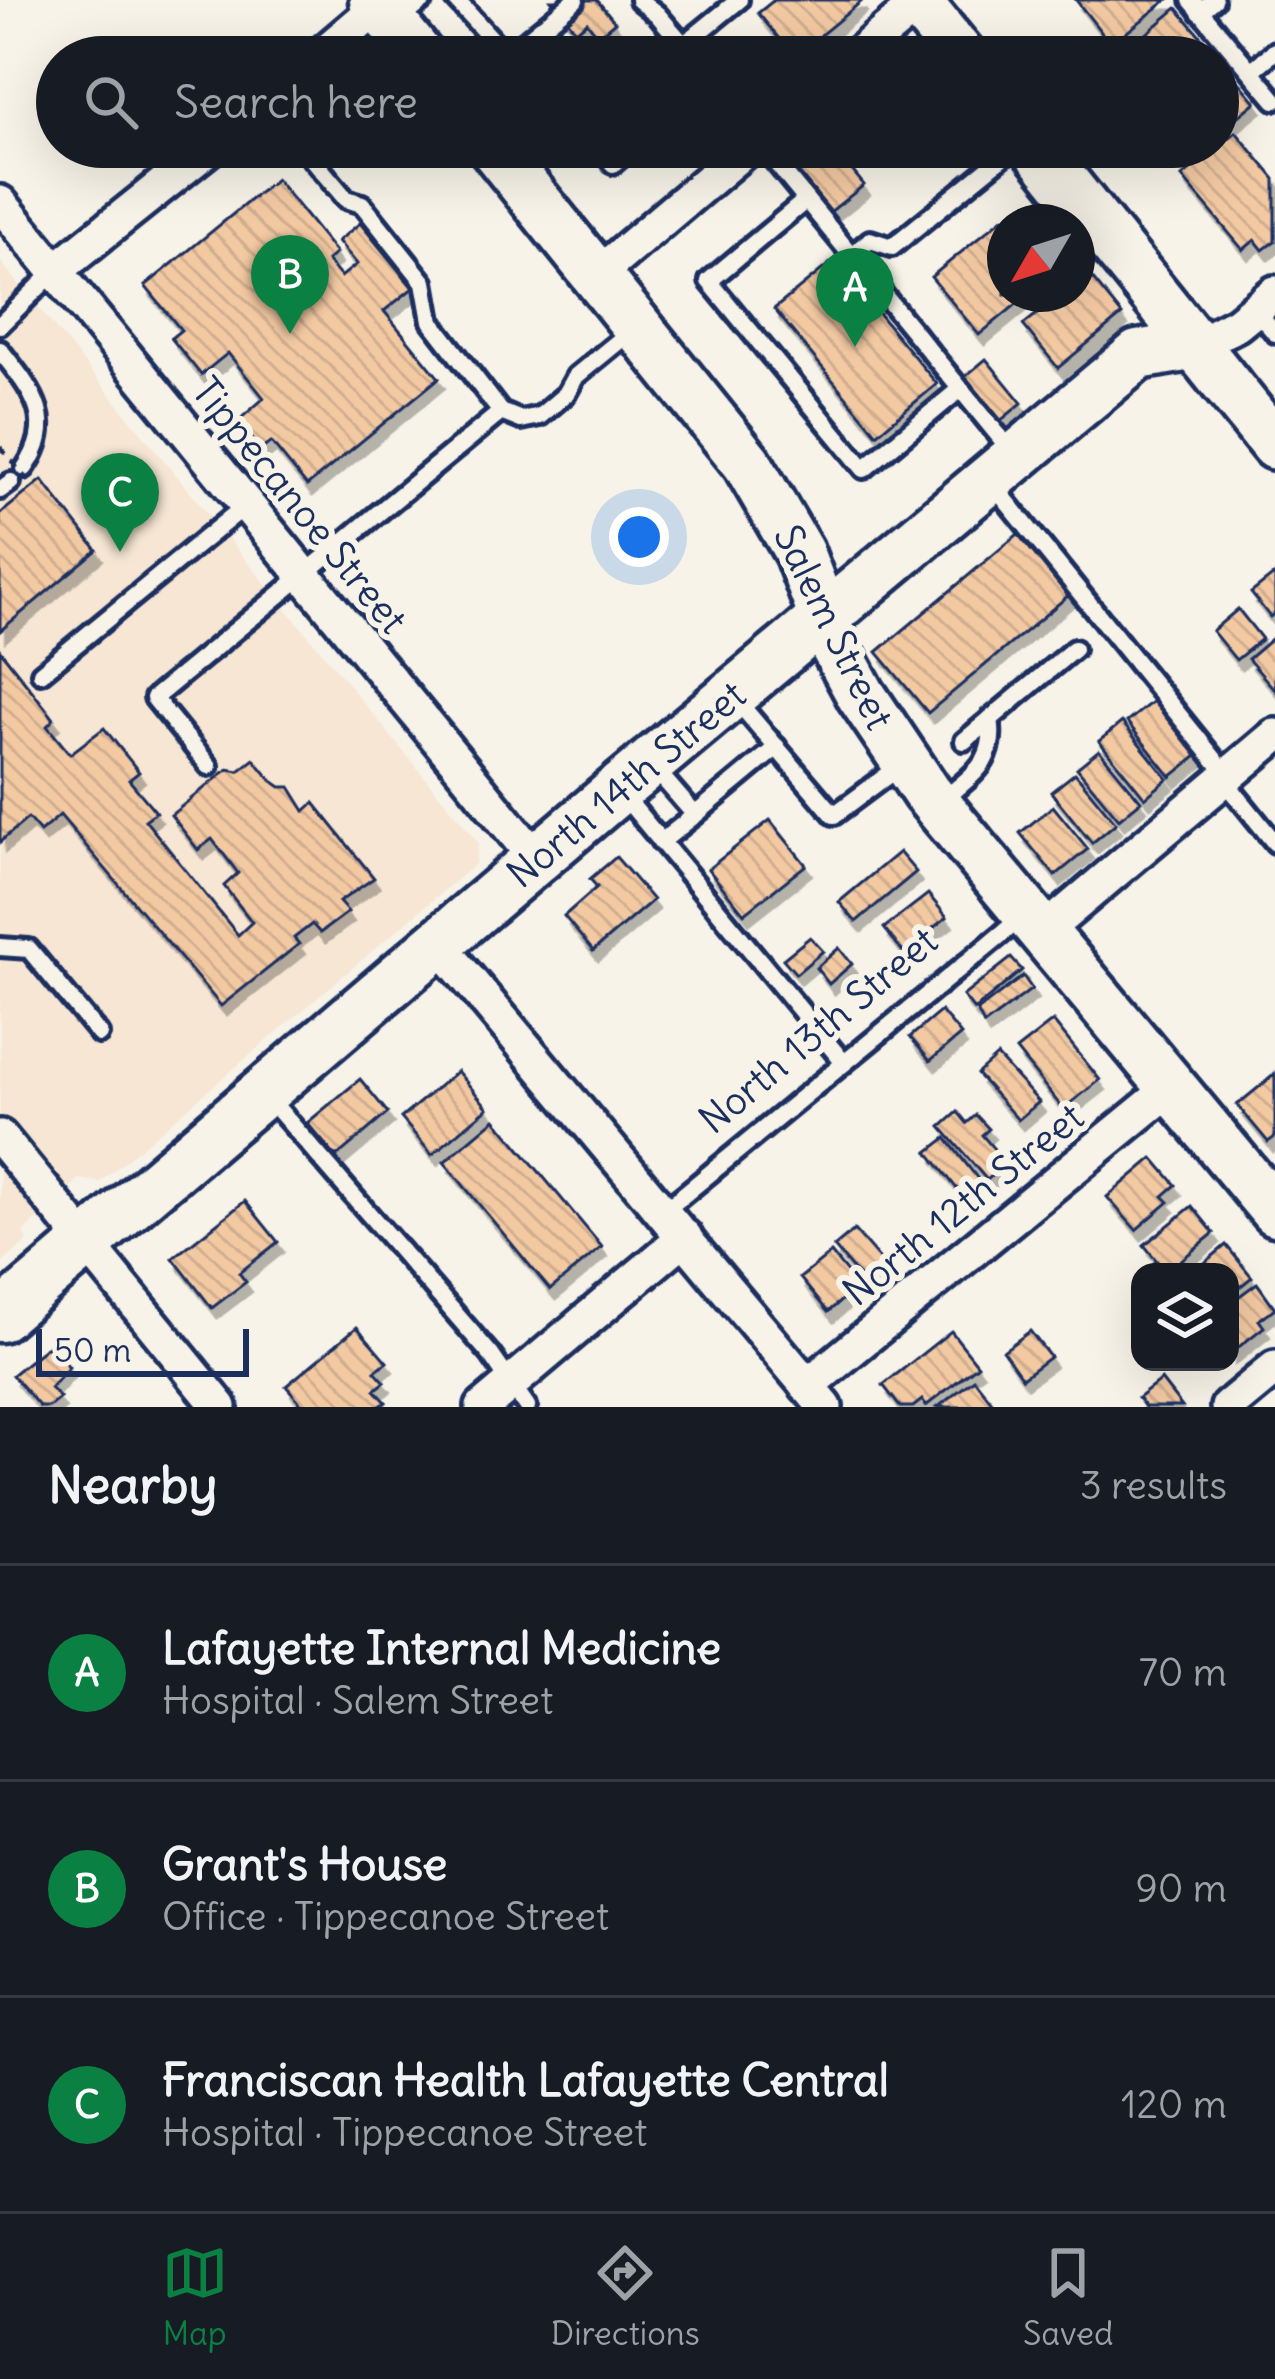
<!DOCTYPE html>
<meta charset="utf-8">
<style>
body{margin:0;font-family:Delius,sans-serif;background:#20242c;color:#f1f3f6}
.controls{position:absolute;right:36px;bottom:36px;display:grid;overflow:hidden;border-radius:24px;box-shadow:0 12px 48px #0002}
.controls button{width:108px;height:108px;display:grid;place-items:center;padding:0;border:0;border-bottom:3px solid #363941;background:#171b24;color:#f1f3f6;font:60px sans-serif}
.compass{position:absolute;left:987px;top:204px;width:108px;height:108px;border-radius:50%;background:#171b24;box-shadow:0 12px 48px #0002;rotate:231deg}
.scale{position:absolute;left:36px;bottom:30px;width:213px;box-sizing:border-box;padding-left:12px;border:6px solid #1b2f5e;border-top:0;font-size:33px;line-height:42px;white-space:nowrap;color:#1b2f5e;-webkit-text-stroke:9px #f7f3e8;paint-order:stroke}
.you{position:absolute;left:639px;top:537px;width:42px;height:42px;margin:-30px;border:9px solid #fff;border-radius:50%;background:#1a73e8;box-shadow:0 0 0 18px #1a73e833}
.badge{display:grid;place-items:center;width:78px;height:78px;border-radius:50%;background:#0b8043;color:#fff;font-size:39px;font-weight:700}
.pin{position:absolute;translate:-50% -99px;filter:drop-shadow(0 3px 6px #0008)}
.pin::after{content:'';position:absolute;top:63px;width:42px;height:36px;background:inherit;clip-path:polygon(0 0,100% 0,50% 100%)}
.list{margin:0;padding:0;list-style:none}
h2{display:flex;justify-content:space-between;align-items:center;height:156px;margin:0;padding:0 48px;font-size:51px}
h2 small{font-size:39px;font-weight:400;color:#9ea1a6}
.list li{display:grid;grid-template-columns:78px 1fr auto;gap:36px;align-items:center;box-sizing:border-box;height:216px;padding:0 48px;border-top:3px solid #363941}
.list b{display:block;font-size:45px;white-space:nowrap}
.list p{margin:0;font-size:39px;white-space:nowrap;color:#9ea1a6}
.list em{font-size:39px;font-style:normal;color:#9ea1a6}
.icon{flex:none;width:66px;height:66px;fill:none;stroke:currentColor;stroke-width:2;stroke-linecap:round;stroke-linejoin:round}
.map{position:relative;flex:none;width:1275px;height:1407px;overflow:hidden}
.search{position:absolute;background:#171b24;box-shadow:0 12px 48px #0002;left:36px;right:36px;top:36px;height:132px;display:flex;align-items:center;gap:30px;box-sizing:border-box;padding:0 42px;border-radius:66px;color:#9ea1a6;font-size:45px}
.sheet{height:804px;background:#171b24}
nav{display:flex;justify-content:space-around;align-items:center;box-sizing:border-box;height:168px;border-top:3px solid #363941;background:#171b24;font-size:33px;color:#9ea1a6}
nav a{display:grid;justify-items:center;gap:6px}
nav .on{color:#0b8043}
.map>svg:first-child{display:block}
.built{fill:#f6e6d3}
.building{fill:url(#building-back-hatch);stroke:#1b2f5e;stroke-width:3;filter:url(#shadow)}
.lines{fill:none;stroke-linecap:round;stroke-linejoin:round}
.lane-casing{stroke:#1b2f5e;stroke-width:26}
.street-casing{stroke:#1b2f5e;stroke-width:42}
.secondary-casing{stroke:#1b2f5e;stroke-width:57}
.lane{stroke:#f7f3e8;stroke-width:16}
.street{stroke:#f7f3e8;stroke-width:33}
.secondary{stroke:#f7f3e8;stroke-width:48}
.path-bridge{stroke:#1b2f5e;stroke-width:4.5;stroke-dasharray:9 9;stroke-linecap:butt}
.labels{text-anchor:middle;stroke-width:12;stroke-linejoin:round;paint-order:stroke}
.street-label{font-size:39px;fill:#1b2f5e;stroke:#f7f3e8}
</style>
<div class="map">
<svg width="1275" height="1407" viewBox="0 0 1275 1407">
<defs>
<pattern id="building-back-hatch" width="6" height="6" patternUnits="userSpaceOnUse" patternTransform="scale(3)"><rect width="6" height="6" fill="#f3c9a2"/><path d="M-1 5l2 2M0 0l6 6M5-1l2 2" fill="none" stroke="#d0ad8e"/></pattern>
<filter id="shadow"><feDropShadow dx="5.5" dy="10" stdDeviation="0" flood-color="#0004"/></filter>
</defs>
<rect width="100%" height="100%" fill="#f7f3e8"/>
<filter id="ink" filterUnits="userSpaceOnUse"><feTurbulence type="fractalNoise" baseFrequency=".00833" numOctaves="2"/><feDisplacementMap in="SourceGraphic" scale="24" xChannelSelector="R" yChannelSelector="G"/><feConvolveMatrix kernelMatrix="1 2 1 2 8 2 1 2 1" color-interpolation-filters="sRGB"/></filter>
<g filter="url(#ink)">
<path class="built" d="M0,261L478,842L475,864L100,1182L79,1179L23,1233L28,1241L0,1265Z"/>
<g class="building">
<path d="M551,0H597L615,22L598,36L587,22L576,31Z"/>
<path d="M774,0H859L861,2L794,57L758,13Z"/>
<path d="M1076,0H1167L1111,45Z"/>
<path d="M1177,8L1218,57H1119Z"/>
<path d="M1218,57L1256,102L1218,133Z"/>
<path d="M1236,132L1275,179V241L1263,250L1255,240L1243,250L1182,177Z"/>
<path d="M815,147H833L864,185L829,213L791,166Z"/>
<path d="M276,179L336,253L327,261L341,277L357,264L338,241L360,223L413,288L384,311L439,378L307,486L271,442L261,450L238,421L264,398L228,353L201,375L171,338L181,330L145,286Z"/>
<path d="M1004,217L1008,222L1005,294H1029L979,335L931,277Z"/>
<path d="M834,260L937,384L877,434L774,309Z"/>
<path d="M1088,273L1122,315L1058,368L1023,325L1062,294H1077V282Z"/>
<path d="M986,359L1022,403L998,423L962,379Z"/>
<path d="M42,480L97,550L0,631V514Z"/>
<path d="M1018,534L1069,595L928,713L877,652Z"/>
<path d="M1275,574V613L1270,617L1251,593Z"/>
<path d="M1238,609L1262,639L1236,660L1212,631Z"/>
<path d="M1275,636V690L1248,659Z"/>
<path d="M0,650L54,719L47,726L70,754L104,728L139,772L129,780L156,812L145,820L238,935L252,922L224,886L238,873L212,839L198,850L171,815L228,769L239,771L254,759L271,780L281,787H290L305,811L314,803L374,878L339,902L348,912L320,933L312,924L294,938L299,944L221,1006L60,815L40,832L28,818L0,842Z"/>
<path d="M1158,697L1202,752L1171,777L1127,722Z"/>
<path d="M1122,722L1168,779L1145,798L1099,741Z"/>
<path d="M1099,750L1141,801L1119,819L1077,768Z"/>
<path d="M1075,773L1116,823L1092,843L1051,792Z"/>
<path d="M1053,806L1088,849L1055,876L1020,833Z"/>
<path d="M770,820L806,865L744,914L708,869Z"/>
<path d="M899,852L916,872L856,922L839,902Z"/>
<path d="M616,857L653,900L593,951L564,916L597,887L590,879Z"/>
<path d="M928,894L947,917L903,952L884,928Z"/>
<path d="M810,937L823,951L796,974L783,959Z"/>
<path d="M839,948L852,964L829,984L816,968Z"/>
<path d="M1011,958L1022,970L974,1010L963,996Z"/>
<path d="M1023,976L1032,989L984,1025L977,1011Z"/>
<path d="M941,1011L961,1035L930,1061L910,1037Z"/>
<path d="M1053,1021L1100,1080L1063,1109L1016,1050Z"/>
<path d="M997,1056L1039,1102L1018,1120L977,1074Z"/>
<path d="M457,1071L488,1108L432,1155L401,1118Z"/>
<path d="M1275,1074V1137L1268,1142L1237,1105Z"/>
<path d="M360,1079L388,1113L336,1157L307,1123Z"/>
<path d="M958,1112L967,1123L976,1115L989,1129L982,1135L1006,1163L987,1180L941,1127Z"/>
<path d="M495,1119L602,1247L550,1290L444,1162Z"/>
<path d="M946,1138L982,1184L964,1198L928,1152Z"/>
<path d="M1153,1158L1176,1185L1163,1196L1169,1202L1136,1230L1107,1197Z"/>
<path d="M245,1201L278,1242L239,1273L246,1282L212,1308L173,1258Z"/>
<path d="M1192,1206L1214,1233L1167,1272H1151L1148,1268L1157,1261L1144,1245Z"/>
<path d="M854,1230L886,1267L865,1284L834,1247Z"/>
<path d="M1226,1245L1252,1277L1230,1295V1272H1194Z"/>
<path d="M831,1253L858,1286L828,1312L800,1278Z"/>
<path d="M1257,1283L1275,1308L1259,1320L1264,1327L1230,1354V1303Z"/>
<path d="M357,1327L387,1362L375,1371L385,1382L375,1390L386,1402L379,1407H304L286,1386Z"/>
<path d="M951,1331L978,1365L926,1406L922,1400L913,1407H900L883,1385Z"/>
<path d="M1030,1331L1050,1357L1022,1378L1003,1351Z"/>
<path d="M50,1344L69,1367L50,1388L60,1398L49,1407H40L12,1375Z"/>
<path d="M974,1379L996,1407H938Z"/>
<path d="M1161,1380L1182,1407H1145L1138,1398Z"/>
</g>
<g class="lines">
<defs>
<g id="lane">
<path d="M456,0L507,56L575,0"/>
<path d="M639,0L657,14L694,57"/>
<path d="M1191,0L1275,100"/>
<path d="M1200,12L1214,0"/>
<path d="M397,22L424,0"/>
<path d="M746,52L751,57"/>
<path d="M669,57L739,0"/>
<path d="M1251,71L1275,51"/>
<path d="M302,147L346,199L362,204L424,282L431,321L501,412L521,420L540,416L566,394L576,376L636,327"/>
<path d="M599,147L613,164L633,147"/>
<path d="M763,147L1012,452"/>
<path d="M806,200L709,281L864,469L960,389"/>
<path d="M851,256L870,240L892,247L1015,147"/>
<path d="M1255,309L1275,333"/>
<path d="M0,325L55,271"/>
<path d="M0,350C30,389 59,419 25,468"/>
<path d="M991,482L1228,776"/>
<path d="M0,490L11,482"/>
<path d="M41,673L246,505"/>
<path d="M733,696L834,815L904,763"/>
<path d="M964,741L1074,649"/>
<path d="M651,764L695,815L777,747"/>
<path d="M209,766L154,698L501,412"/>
<path d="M1224,780L1275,843"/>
<path d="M619,790L844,1063"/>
<path d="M939,804C969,776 998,764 990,719"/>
<path d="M661,842L695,815"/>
<path d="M0,947L29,949L99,1034"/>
<path d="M266,1095L491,1355L527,1407"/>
<path d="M664,1211L1026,914"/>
</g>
<g id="street">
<path d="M319,57L379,6"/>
<path d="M855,57L923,0"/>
<path d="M0,203L537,860"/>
<path d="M55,271L210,147"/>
<path d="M597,275L748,147"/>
<path d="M1196,345L1237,324L1275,293"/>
<path d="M1042,933L1275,736"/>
<path d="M438,943L825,1407"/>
<path d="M0,1137L220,1407"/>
<path d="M807,1386L1172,1087"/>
<path d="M483,1407L685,1237"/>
<path d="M1228,1407L1275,1368"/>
</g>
<g id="secondary">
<path d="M374,0L420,57"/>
<path d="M915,0L962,57"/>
<path d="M493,147L747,463L799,552L835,647L861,695L927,793L1275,1211"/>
<path d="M1036,147L1275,445"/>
<path d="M0,1317L619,789L1138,355L1196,345"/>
</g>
</defs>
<use href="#lane" class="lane-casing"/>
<use href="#street" class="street-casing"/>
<use href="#secondary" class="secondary-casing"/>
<use href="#lane" class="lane"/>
<use href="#street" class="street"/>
<use href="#secondary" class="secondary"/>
<path class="path-bridge" d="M0,447L33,487"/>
</g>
</g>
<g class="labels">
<g class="street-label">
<text transform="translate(300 505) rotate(51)" y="14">Tippecanoe Street</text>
<text transform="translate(834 627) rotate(64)" y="14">Salem Street</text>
<text transform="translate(626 784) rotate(-40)" y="14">North 14th Street</text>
<text transform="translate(818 1030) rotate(-40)" y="14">North 13th Street</text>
<text transform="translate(963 1204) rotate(-39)" y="14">North 12th Street</text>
</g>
</g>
</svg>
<div class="controls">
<button><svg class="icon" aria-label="layers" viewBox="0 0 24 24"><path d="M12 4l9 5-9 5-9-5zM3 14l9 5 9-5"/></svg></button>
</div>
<svg class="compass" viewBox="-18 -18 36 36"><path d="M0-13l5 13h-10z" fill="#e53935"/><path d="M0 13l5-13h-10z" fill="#9ea1a6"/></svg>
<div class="scale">50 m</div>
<div class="you"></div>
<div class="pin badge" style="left:855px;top:347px">A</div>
<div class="pin badge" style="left:290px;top:334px">B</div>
<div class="pin badge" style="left:120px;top:552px">C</div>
<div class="search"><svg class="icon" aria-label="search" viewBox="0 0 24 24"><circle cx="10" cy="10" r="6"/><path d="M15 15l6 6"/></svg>Search here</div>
</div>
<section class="sheet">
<h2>Nearby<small>3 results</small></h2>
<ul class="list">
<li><span class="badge">A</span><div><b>Lafayette Internal Medicine</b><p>Hospital · Salem Street</p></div><em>70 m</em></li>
<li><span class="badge">B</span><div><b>Grant's House</b><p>Office · Tippecanoe Street</p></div><em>90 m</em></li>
<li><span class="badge">C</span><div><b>Franciscan Health Lafayette Central</b><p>Hospital · Tippecanoe Street</p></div><em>120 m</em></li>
</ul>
</section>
<nav>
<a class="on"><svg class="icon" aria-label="map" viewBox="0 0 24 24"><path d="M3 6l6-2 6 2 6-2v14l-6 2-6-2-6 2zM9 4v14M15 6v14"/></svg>Map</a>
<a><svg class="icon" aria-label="directions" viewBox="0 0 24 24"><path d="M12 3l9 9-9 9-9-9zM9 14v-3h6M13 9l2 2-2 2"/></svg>Directions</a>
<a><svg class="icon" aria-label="saved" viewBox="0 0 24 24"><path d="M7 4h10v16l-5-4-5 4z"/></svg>Saved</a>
</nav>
